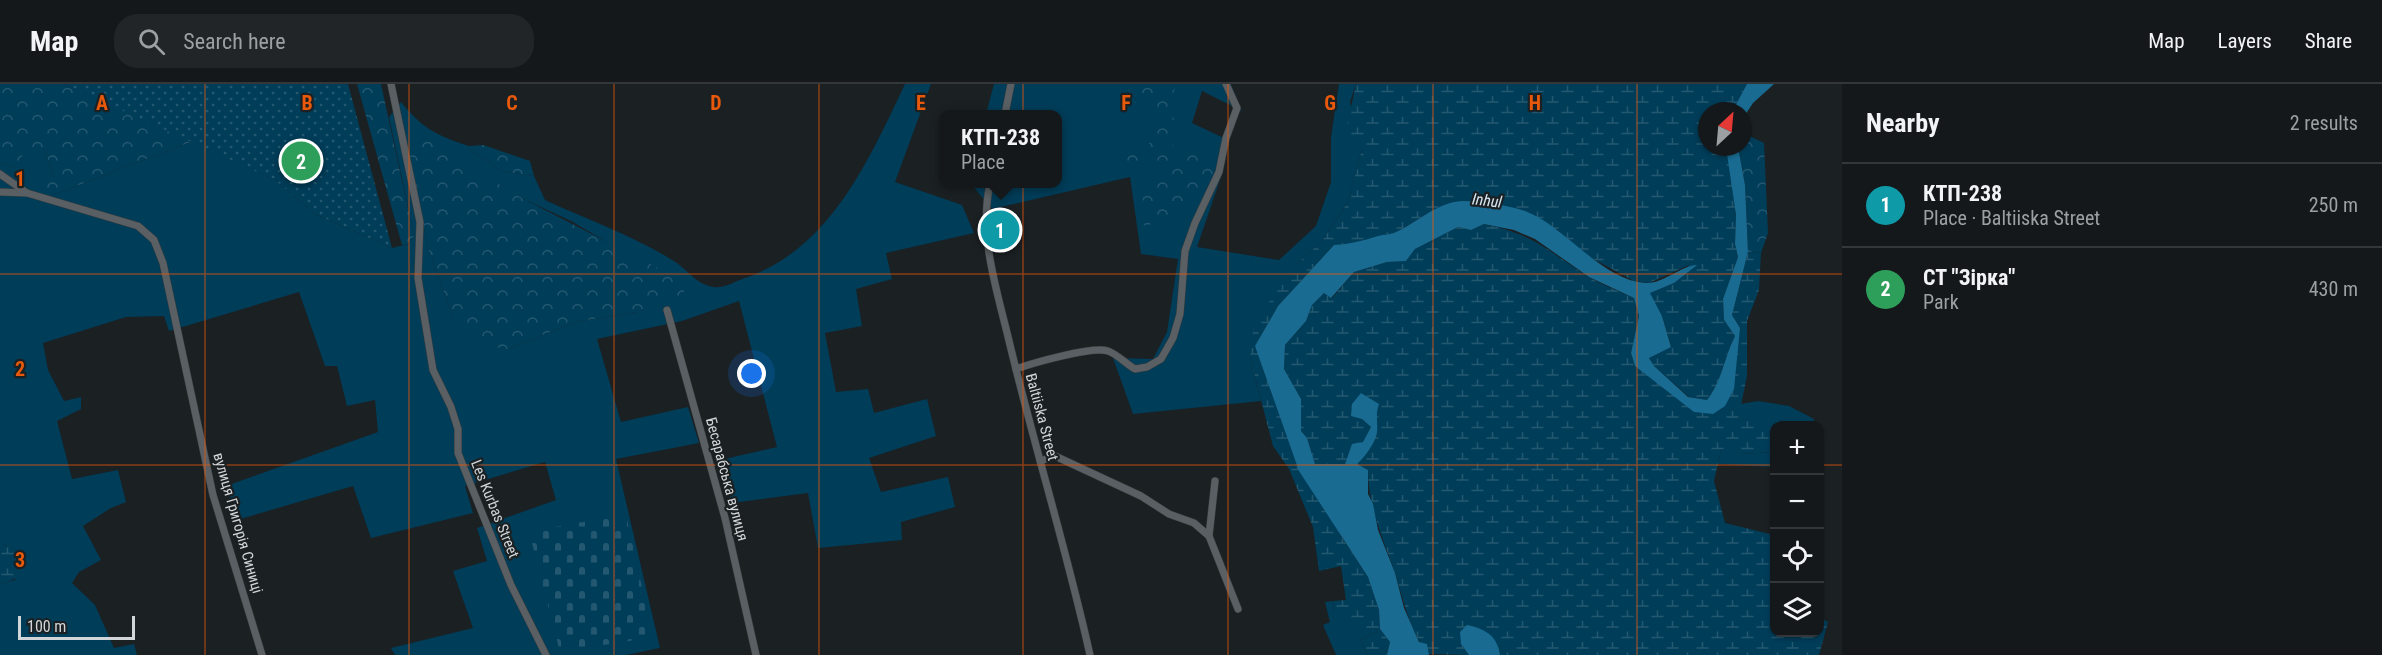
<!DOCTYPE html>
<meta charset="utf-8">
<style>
body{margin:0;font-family:"Roboto Condensed",sans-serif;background:#212527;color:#f1f3f6}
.controls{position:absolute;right:18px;bottom:18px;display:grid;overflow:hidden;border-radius:12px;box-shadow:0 2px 4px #0004}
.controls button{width:54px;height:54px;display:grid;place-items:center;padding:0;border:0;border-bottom:2px solid #333739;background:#14181a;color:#f1f3f6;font:30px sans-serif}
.compass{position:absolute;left:1698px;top:18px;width:54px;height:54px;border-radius:50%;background:#14181a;box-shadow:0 2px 4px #0004;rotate:26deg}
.scale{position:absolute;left:18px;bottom:15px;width:117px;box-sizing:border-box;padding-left:6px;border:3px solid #d3d6d8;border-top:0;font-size:16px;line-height:21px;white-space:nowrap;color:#d3d6d8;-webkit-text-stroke:4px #1b2023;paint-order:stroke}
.you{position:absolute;left:752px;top:290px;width:21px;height:21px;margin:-15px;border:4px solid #fff;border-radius:50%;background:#1a73e8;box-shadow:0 0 0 9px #1a73e833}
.badge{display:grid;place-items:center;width:39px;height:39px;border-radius:50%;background:#ea580c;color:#fff;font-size:20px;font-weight:700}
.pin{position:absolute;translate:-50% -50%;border:3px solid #fff;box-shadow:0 2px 6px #0006}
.popup{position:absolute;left:939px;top:26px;width:123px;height:78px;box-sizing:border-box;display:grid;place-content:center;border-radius:12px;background:#14181a;filter:drop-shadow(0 2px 4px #0005);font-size:20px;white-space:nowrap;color:#9da0a2}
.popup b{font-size:22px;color:#f1f3f6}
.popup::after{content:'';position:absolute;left:50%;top:100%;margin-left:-12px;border:12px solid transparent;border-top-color:#14181a}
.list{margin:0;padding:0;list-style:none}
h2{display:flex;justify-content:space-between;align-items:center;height:78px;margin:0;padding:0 24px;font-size:26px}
h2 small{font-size:20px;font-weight:400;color:#9da0a2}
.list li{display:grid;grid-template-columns:39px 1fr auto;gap:18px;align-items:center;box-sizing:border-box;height:84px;padding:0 24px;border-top:2px solid #333739}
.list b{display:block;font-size:22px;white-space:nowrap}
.list p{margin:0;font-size:20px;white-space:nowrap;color:#9da0a2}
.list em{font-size:20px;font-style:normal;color:#9da0a2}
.icon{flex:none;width:33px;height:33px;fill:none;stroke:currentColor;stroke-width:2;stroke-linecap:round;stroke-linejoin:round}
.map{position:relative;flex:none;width:1842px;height:571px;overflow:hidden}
header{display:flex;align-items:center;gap:36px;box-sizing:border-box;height:84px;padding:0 30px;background:#14181a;border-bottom:2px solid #333739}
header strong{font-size:28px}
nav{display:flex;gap:33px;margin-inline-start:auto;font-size:21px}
.search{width:420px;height:54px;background:#212527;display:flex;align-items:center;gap:15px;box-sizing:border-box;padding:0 21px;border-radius:24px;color:#9da0a2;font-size:22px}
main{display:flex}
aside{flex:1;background:#14181a}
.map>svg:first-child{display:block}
.grass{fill:#003d59;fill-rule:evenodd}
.forest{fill:url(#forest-crowns)}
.wetland{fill:url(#wetland-marsh)}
.cemetery{fill:url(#cemetery-stones)}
.park{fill:url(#park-dots)}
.water{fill:#196b92}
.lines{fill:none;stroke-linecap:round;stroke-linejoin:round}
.minor-casing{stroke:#373b3d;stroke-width:8}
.minor{stroke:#595f62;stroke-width:7}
.grid{fill:none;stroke:#e8590c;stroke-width:1.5;stroke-opacity:0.55}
.labels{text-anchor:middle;stroke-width:4.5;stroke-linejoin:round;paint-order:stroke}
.street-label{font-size:15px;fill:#d3d6d8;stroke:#1b2023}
.water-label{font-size:16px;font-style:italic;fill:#d5e7f3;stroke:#1b2023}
.grid-label{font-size:20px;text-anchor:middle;font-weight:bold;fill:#e8590c;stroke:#1b2023;stroke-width:4.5;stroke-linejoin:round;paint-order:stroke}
</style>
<header>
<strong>Map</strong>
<div class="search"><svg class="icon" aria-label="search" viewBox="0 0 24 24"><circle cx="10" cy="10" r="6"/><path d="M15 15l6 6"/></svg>Search here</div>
<nav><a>Map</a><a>Layers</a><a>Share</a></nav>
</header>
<main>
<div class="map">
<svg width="1842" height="571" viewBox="0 0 1842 571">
<defs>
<pattern id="forest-crowns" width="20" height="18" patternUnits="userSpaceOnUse" patternTransform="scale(1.5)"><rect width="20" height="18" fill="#003d59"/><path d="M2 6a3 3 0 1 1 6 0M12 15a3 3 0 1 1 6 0" fill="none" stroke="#245870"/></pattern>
<pattern id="wetland-marsh" width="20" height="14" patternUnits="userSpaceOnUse" patternTransform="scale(1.5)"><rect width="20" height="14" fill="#003d59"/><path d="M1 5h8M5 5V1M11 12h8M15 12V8" fill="none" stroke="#245870"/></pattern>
<pattern id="cemetery-stones" width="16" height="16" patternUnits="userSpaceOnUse" patternTransform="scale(1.5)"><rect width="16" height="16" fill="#003d59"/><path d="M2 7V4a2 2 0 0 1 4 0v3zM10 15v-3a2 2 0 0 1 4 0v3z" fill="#245870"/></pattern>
<pattern id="park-dots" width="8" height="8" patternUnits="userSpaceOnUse" patternTransform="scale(1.5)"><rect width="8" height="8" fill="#003d59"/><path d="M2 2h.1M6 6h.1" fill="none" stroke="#245870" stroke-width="1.8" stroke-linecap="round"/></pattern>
</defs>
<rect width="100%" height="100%" fill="#1b2023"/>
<g class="grass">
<path d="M905,0H931L895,98L962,121L974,149L886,169L892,195L856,205L862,242L825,249L836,308L868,305L874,329L927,315L936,352L869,374L881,408L948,393L955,423L901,438L902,456L818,464L808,409L732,419L720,376L777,363L739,217L682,237L597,255L621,338L688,323L699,359L616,375L660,564L626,571H395L391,564L473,544L453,487L487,477L477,444L556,416L545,378L465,402L473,429L371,454L353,402L237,436L226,402L378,348L375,316L347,322L337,282H325L299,208L169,247L164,232L126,233L43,259L48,286L64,317L81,313V325L57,337L72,395L118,386L126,418L111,424L83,442L101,476L79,488L72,499L95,521L114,564L134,560L137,571H0V500L15,496L17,466L0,459V79L15,84L23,60L44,65L55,94L53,111L193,57L275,96L315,130L392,164L408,160L414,152L389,33L401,18C422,44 437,52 469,62L470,66L502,87L534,92L545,116C588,136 637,153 677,179C689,188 698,201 714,203C723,205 736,197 745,194C830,165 869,76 905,0ZM407,61L571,137L612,161L637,228L575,238L508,265L453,233L428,164Z"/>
<path d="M994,0H1231L1242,27L1202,7L1192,39L1228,56L1223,87L1197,163L1279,176L1316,142L1331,98V53L1339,0H1356L1350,18L1362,65L1348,118L1322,157L1296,181L1250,274L1261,317L1133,330L1113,274L1153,275L1167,248L1178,175L1141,170L1130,93L992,125L971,100H1057V30H986Z"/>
<path d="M1758,317L1789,322L1814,335L1813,342L1738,336L1740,320Z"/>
<path d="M1721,364L1742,370L1774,368V383L1718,380Z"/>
<path d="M1334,517L1333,528L1349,537L1375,544L1377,548L1360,556L1368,571H1336L1323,541L1330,538L1325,518Z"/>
</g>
<g class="forest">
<path d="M0,0H64L193,57L53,111L35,105V98L55,94L44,65L35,68L24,61L22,73L15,84L0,79Z"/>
<path d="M357,0H381L414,152L408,160L402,161Z"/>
<path d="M1126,0H1176L1171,17L1176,52L1171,67L1172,77L1179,81L1188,64L1196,66L1199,74L1210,68L1218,70L1214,93L1203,106L1201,118L1144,143L1146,122L1140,109L1146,101L1159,96V85L1143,80L1126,79L1123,72C1133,68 1147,64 1153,55C1165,39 1150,22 1134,18Z"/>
<path d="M420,49L516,111L679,195L685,210L637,228L575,238L508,265L479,261L453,233L428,164L407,61Z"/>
<path d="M1743,49L1764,59L1768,149L1761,169L1748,168L1745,101L1738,63H1743Z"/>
<path d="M483,61L530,77L534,92L502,87L470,66L469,62Z"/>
</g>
<g class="wetland">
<path d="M1356,0H1747L1734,24L1707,27V63H1726L1728,68L1736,132L1735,160L1738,173L1723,215L1724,236L1735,252C1724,274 1722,297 1707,316L1689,313L1654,282L1649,274L1671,262L1662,232L1649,209L1674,199L1689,181L1649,199L1634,197L1586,171L1556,145L1428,129L1394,150L1379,152L1359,160L1334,161L1278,222L1255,262L1341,452L1368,493L1379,526L1380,545L1390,558L1387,571H1368L1360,556L1377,548L1375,544L1354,546L1349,537L1339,536L1333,528L1334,517L1346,516L1341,482L1319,487L1313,443L1289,385L1273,362L1250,274L1254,239L1296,181L1322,157L1348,118L1362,65L1344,56Z"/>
<path d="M1484,140C1533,150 1547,166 1587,192C1602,201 1619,207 1634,214L1639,232L1631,269L1635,282L1713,330L1740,244L1732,231L1748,168L1761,169L1759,206L1747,237V292L1738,336L1775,337L1791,341L1774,342V368L1742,370L1721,365L1714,397L1725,439L1774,451V548H1820V533L1828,538L1819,571H1500L1461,560L1469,571L1427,570C1409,543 1404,518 1395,489C1383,454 1368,423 1368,386L1356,380C1372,367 1377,349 1375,330L1362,335L1371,343L1363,359L1352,361L1345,380H1315L1307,354L1301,347V315L1284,285L1285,261L1306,237L1312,221L1324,209L1332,214L1354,188L1387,178L1406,177L1415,165L1458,143L1471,146Z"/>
<path d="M0,459L17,466L26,476C22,492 16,496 0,500Z"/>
</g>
<path class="cemetery" d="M626,431L653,553L560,568L529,447Z"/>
<path class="park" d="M64,0H348L392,164L315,130L275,96Z"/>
<g class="water">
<path d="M1747,0H1774L1753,19L1743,34V27H1727L1728,24H1734Z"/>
<path d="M1726,63H1738L1745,101L1748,168L1732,231L1740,244L1734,305L1725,322L1713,330L1694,328L1635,282L1631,269L1639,232L1634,214L1589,193L1535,155L1514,146L1484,140L1471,146L1458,143L1415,165L1406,177L1387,178L1354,188L1331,214L1324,209L1312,221L1306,237L1285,261L1284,285L1301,315V347L1307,354L1315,380H1345L1352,360L1363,358L1371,343L1362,335L1351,332L1352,320L1361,309L1379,320C1375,331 1378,337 1377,348C1376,358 1364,374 1357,380L1368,386V410L1373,420L1378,446L1395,489L1404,524L1419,558L1427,560L1429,571H1387L1390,558L1380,545L1379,526L1368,493L1299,387L1255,262L1278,222L1334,161C1350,160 1362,157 1378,152C1384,150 1391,151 1396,148C1416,139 1438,118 1462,117C1481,117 1507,121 1525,127C1564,141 1602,197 1646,199C1663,200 1680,182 1697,181L1674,199L1650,209L1662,232L1671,263L1649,274L1654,282L1688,313L1707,316C1722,297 1724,274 1735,252L1724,236L1723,215L1738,173L1735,160L1736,131Z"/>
<path d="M1467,541C1485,545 1497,551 1500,571H1469L1461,560L1460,548Z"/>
</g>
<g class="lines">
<defs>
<g id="minor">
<path d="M391,0L420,138L418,194L433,286L451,323L458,345V369L511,501L546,571"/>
<path d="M1005,30L1011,0"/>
<path d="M0,90L27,109L138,142L154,156L163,179L213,411L262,571"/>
<path d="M990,100C978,153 998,209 1010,261C1035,365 1067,467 1090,571"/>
<path d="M0,108L27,109"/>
<path d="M667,226L725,434L756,571"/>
<path d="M1016,285C1033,279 1092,262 1108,267C1117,270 1126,280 1135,285L1147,283L1161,275L1173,254L1180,230L1185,167L1195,139L1219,88L1226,54L1237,24L1226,0"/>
<path d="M1040,377L1055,372L1141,412L1169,430L1194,439L1209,452"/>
<path d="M1215,397L1209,452L1238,525"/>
</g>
</defs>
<use href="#minor" class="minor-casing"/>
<use href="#minor" class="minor"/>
</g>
<path class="grid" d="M205,0V571M409,0V571M614,0V571M819,0V571M1023,0V571M1228,0V571M1433,0V571M1637,0V571M0,190H1842M0,381H1774M1820,381H1842"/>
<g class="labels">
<g class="street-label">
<text transform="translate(1042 333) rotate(75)" y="5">Baltiiska Street</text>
<text transform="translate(727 395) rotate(75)" y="5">Бесарабська вулиця</text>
<text transform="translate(495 425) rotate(68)" y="5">Les Kurbas Street</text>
<text transform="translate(238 439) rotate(74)" y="5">вулиця Григорія Синиці</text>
</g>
<g class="water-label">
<text transform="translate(1487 116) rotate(7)" y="6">Inhul</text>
</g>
</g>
<g class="grid-label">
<text x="102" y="26">A</text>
<text x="307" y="26">B</text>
<text x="512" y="26">C</text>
<text x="716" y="26">D</text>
<text x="921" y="26">E</text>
<text x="1126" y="26">F</text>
<text x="1330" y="26">G</text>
<text x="1535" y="26">H</text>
<text x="20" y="102">1</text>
<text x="20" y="292">2</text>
<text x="20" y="483">3</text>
</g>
</svg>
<div class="controls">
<button>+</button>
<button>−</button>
<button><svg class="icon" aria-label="locate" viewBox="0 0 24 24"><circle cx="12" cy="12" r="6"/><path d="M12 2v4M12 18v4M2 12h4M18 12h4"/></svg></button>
<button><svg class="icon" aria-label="layers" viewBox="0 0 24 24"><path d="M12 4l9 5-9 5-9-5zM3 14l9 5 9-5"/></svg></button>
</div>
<svg class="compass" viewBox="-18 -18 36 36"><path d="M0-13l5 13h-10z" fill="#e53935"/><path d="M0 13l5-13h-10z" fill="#9da0a2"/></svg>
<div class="scale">100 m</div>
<div class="you"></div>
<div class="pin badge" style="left:1000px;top:146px;background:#0f9aa8">1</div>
<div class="popup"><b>КТП-238</b>Place</div>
<div class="pin badge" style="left:301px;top:77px;background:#2e9e5b">2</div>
</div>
<aside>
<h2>Nearby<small>2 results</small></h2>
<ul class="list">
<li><span class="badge" style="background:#0f9aa8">1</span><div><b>КТП-238</b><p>Place · Baltiiska Street</p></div><em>250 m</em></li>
<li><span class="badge" style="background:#2e9e5b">2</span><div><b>СТ &quot;Зірка&quot;</b><p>Park</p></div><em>430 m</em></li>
</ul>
</aside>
</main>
